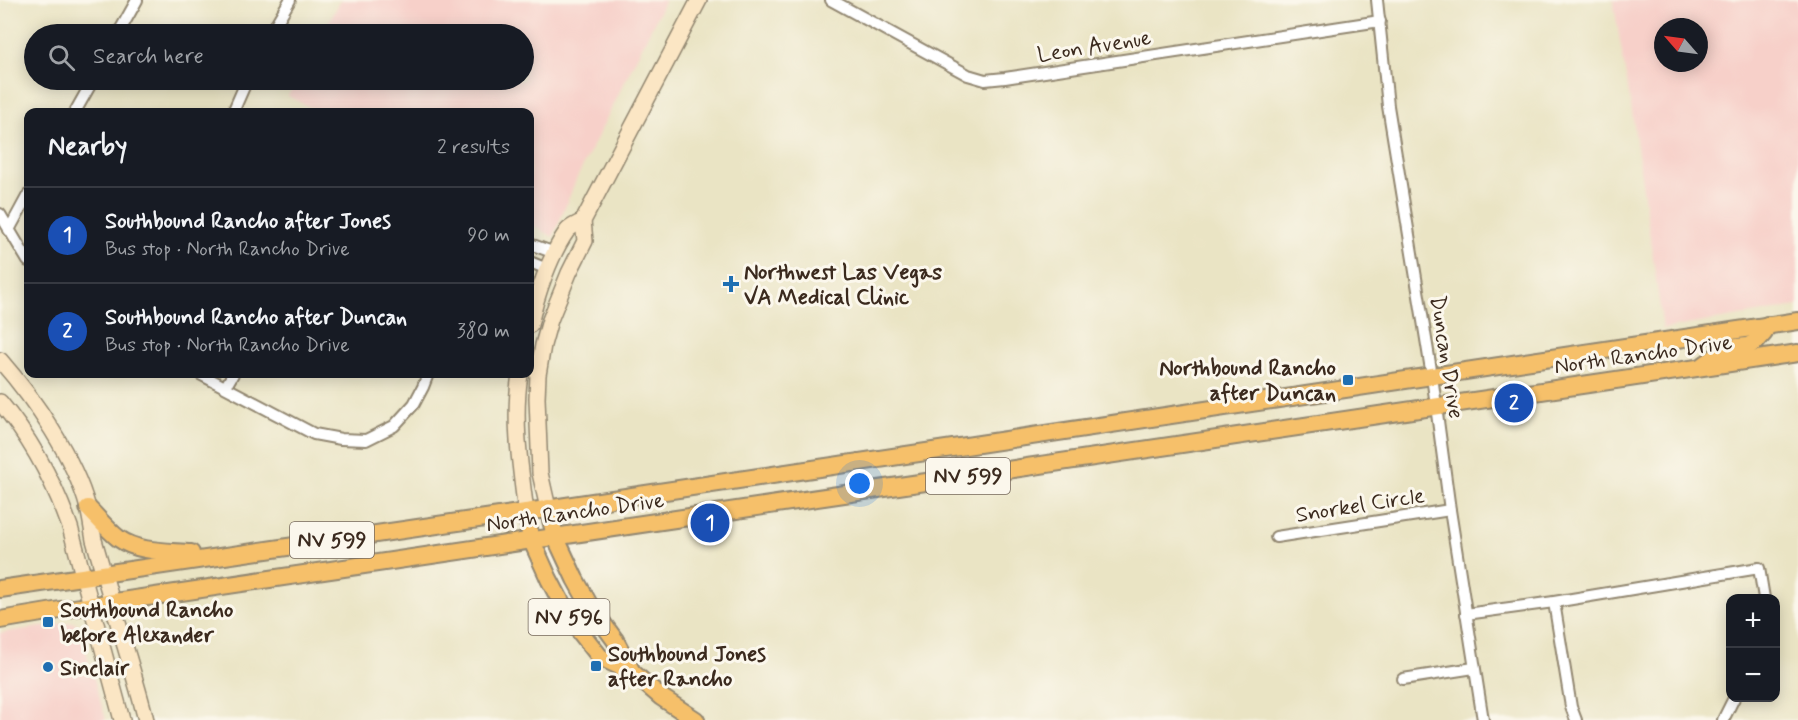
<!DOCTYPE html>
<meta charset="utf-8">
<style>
body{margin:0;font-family:Mynerve,sans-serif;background:#242831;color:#f1f3f6}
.controls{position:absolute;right:18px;bottom:18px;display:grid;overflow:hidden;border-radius:12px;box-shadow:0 3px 15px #0003}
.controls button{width:54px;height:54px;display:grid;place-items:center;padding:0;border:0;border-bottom:2px solid #363941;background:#171b24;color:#f1f3f6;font:30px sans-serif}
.compass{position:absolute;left:1654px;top:18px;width:54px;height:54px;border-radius:50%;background:#171b24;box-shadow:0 3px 15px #0003;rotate:298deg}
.you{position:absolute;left:860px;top:484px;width:21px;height:21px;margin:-15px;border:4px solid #fff;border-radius:50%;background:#1a73e8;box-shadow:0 0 0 9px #1a73e833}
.badge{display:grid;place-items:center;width:39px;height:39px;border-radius:50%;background:#1a73e8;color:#fff;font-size:20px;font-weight:700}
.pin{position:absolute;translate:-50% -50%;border:3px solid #fff;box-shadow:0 2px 6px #0006}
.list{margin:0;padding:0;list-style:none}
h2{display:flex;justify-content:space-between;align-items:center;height:78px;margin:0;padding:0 24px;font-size:26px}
h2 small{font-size:20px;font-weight:400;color:#9ea1a6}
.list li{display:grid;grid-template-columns:39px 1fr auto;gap:18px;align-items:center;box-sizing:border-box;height:96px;padding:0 24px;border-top:2px solid #363941}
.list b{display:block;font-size:22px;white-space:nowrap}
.list p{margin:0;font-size:20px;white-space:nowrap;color:#9ea1a6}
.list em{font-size:20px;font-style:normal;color:#9ea1a6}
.icon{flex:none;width:33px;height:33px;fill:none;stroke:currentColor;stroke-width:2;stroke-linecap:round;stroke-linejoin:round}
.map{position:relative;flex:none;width:1798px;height:720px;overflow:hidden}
.search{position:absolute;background:#171b24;box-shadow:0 3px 15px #0003;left:24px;top:24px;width:510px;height:66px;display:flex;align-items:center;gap:15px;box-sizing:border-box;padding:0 21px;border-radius:33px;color:#9ea1a6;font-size:22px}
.panel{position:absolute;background:#171b24;box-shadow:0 3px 15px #0003;left:24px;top:108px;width:510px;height:270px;border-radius:12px}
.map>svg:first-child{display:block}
.built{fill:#f7d0c9;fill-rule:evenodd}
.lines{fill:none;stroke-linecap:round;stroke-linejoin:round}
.street-casing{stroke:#928771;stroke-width:14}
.secondary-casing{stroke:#928771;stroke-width:18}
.primary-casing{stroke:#928771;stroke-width:20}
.street{stroke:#fff;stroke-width:10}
.secondary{stroke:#fbe6c4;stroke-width:15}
.primary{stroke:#f6c06b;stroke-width:16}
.poi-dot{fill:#1f6fb2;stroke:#fbf7ec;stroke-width:2}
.labels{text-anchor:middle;stroke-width:6;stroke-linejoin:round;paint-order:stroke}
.shield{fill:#fbf7ec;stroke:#75685c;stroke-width:1.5}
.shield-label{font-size:21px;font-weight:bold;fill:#3b2a1e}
.street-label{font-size:22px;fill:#3b2a1e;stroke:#fbf7ec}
.poi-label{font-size:22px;font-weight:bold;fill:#3b2a1e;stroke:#fbf7ec;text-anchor:start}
</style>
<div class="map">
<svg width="1798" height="720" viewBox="0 0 1798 720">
<rect width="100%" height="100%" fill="#fbf7ec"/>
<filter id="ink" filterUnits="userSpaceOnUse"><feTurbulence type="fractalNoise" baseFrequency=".0167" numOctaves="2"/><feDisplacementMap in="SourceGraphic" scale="12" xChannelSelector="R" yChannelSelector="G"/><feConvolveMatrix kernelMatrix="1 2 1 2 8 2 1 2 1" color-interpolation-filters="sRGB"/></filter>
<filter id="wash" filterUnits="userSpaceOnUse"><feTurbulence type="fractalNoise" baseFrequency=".008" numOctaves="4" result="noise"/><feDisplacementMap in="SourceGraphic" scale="24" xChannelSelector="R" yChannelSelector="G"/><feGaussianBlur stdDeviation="1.35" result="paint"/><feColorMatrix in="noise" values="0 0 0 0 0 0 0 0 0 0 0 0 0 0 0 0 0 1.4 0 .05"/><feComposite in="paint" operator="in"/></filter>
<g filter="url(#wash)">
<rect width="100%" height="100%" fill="#eae4c4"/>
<g class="built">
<path d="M341,0H665L576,180L553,237L530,224V112H319L288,96L297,80H524V34H322Z"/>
<path d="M1613,0H1798V306L1663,329L1632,112ZM1663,27H1699V63H1663Z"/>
<path d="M73,622L79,627L106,720H0V633Z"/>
</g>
</g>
<g filter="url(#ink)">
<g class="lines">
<defs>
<g id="street">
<path d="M831,0L968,75L985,80L1005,78L1380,21"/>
<path d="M1377,0L1388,106L1432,376L1450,510L1483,720"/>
<path d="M118,34L137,0"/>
<path d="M270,34L290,0"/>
<path d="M75,112L93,80"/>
<path d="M233,112L247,80"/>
<path d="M0,214L28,261"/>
<path d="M9,230L28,195"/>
<path d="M530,244L555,253"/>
<path d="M530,262L547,269"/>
<path d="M200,374L314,434L341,439L366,440L394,426L414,404L423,387L428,374"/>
<path d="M226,386L233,374"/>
<path d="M1276,537L1450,510"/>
<path d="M1554,602L1571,707L1576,720"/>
<path d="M1466,614L1554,602L1759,568L1764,598"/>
<path d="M1403,679L1474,668"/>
<path d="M1723,720L1734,698"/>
</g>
<g id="secondary">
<path d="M530,325C536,296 550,255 567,231C571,226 578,224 583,221"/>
<path d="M0,360C35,400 74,457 88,508C91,519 92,530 94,540C100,561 106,581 112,602C123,641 136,680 146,720"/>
<path d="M520,374C513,420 520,465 526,512"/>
<path d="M0,402C31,439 54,482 70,527L122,720"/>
<path d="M548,508L540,473L537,398L538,375L543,345L550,320L569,273L585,241L583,221L699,0"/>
</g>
<g id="primary">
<path d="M1704,365L1728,348L1748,346L1757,341L1764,333L1767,325"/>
<path d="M88,508C98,518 107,529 118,538C139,553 167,551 191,553"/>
<path d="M548,508L555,536L575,579L590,606L615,640L632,672"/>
<path d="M526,512L531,539L549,579L570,619L600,657L632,672L661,697L696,720"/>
<path d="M0,589L526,512L1798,321"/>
<path d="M0,620L60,610C640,525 1219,439 1798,353"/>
</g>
</defs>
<use href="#street" class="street-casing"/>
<use href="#secondary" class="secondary-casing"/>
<use href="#primary" class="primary-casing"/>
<use href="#street" class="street"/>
<use href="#secondary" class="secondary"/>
<use href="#primary" class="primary"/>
</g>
</g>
<g class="poi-dot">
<path d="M728 275h6v6h6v6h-6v6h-6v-6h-6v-6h6z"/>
<rect x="1342" y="374" width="12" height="12" rx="3"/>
<rect x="42" y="616" width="12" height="12" rx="3"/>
<rect x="590" y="660" width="12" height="12" rx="3"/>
<circle cx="48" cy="667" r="6"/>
</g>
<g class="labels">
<g class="shield">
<rect x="926" y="458" width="84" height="36" rx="4.5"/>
<rect x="290" y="522" width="84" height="36" rx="4.5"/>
<rect x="528.5" y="599" width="81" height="36" rx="4.5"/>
</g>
<g class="shield-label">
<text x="968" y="483">NV 599</text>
<text x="332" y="547">NV 599</text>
<text x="569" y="624">NV 596</text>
</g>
<g class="street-label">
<text transform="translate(1094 45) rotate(-9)" y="8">Leon Avenue</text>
<text transform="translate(1643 353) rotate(-8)" y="8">North Rancho Drive</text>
<text transform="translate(1448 357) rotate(81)" y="8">Duncan Drive</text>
<text transform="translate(1360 504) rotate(-9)" y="8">Snorkel Circle</text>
<text transform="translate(575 511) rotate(-8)" y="8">North Rancho Drive</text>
</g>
<g class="poi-label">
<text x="744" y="279">Northwest Las Vegas<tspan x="744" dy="25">VA Medical Clinic</tspan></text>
<text x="1336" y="375" text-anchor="end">Northbound Rancho<tspan x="1336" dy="25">after Duncan</tspan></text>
<text x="60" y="617">Southbound Rancho<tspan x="60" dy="25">before Alexander</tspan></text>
<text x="608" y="661">Southbound Jones<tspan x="608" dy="25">after Rancho</tspan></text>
<text x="60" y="675">Sinclair</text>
</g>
</g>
</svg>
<div class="controls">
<button>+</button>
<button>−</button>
</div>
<svg class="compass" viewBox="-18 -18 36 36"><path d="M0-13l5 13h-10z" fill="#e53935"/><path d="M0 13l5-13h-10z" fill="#9ea1a6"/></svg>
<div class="you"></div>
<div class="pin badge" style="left:710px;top:523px;background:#1a4fb4">1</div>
<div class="pin badge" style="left:1514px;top:403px;background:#1a4fb4">2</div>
<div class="search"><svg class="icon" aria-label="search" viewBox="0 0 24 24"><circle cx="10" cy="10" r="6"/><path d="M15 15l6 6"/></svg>Search here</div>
<section class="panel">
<h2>Nearby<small>2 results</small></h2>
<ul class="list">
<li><span class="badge" style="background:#1a4fb4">1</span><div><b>Southbound Rancho after Jones</b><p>Bus stop · North Rancho Drive</p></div><em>90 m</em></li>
<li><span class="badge" style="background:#1a4fb4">2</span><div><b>Southbound Rancho after Duncan</b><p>Bus stop · North Rancho Drive</p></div><em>380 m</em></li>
</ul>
</section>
</div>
